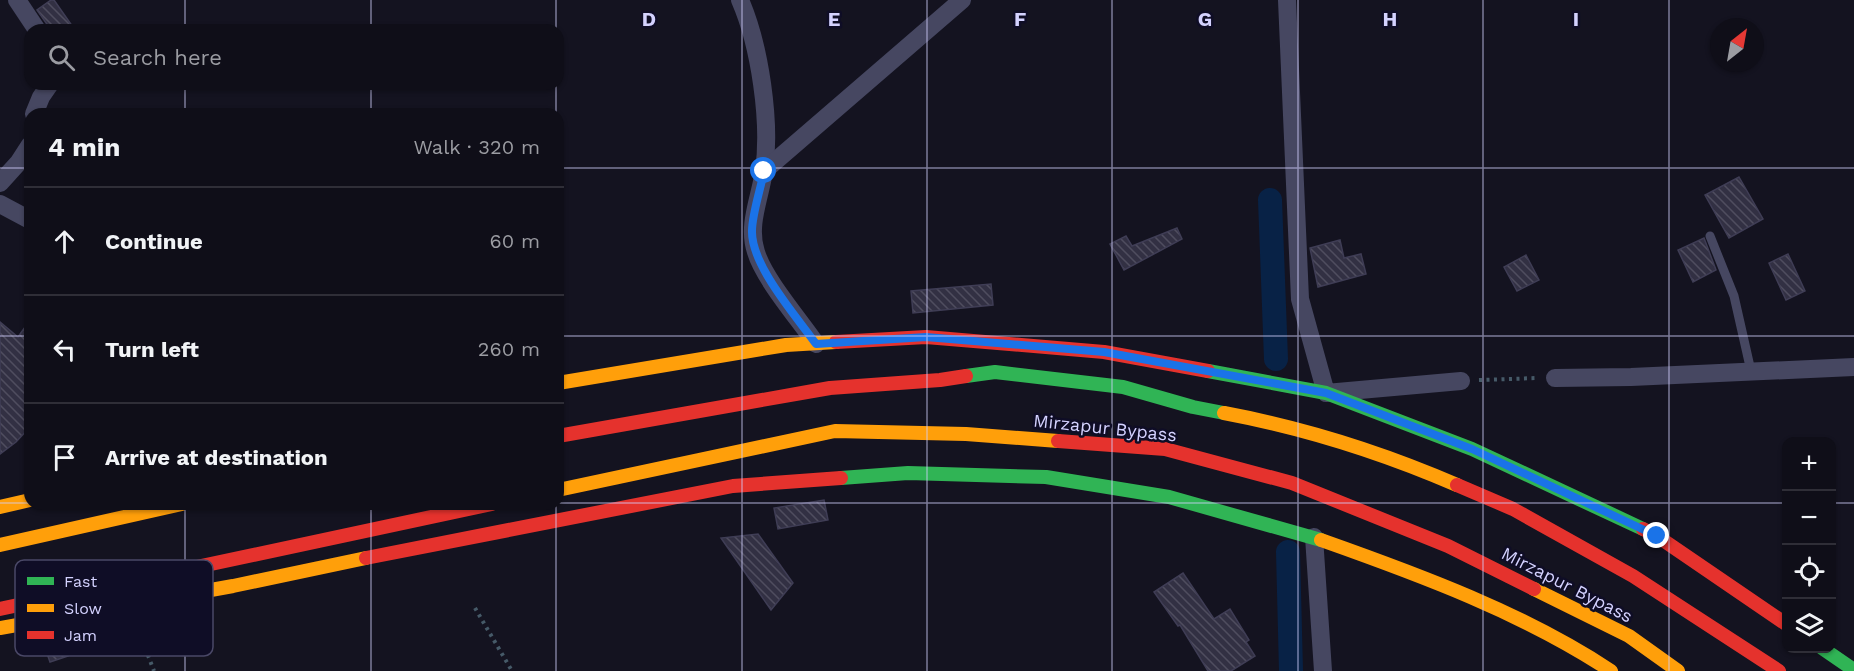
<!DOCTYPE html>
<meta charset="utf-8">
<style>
body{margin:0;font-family:"Work Sans",sans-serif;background:#181721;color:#f1f3f6}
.controls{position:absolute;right:18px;bottom:18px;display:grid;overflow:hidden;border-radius:12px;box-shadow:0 2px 4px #0004}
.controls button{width:54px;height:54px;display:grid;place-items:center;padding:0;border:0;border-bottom:2px solid #2f2e37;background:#0f0e18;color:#f1f3f6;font:30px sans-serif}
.compass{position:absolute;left:1710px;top:18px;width:54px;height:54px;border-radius:50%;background:#0f0e18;box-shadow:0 2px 4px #0004;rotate:31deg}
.stop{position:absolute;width:18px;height:18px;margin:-14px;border:4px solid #1a73e8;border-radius:50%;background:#fff}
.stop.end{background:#1a73e8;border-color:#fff;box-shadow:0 2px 6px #0008}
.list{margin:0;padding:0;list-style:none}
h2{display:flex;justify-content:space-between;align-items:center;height:78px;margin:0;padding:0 24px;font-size:26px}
h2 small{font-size:20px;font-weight:400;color:#9b9ca2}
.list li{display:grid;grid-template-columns:39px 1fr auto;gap:18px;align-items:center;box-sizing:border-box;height:108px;padding:0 24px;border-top:2px solid #2f2e37}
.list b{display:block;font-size:22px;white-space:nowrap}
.list em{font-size:20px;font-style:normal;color:#9b9ca2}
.icon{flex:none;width:33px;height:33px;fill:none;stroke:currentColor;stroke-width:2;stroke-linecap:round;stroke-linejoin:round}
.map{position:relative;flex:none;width:1854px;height:671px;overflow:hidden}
.search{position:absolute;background:#0f0e18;box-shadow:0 2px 4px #0004;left:24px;top:24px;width:540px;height:66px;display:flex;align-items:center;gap:15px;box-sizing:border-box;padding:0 21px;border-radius:18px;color:#9b9ca2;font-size:22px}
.panel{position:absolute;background:#0f0e18;box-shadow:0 2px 4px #0004;left:24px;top:108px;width:540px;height:402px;border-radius:18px}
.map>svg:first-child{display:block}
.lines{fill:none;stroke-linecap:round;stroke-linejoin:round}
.canal{stroke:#082246;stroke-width:24}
.building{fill:url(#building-back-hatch);stroke:#3f3d55;stroke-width:1.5}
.path{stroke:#465a68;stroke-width:4;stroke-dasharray:3 4.5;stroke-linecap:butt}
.lane{stroke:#464761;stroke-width:9}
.street{stroke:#464761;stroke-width:18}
.fast{stroke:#30b455;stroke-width:14}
.slow{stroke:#ff9f0a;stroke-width:14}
.jam{stroke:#e5322d;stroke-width:14}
.route{stroke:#1a73e8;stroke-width:8}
.grid{fill:none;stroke:#d4d2ff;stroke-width:1.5;stroke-opacity:0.55}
.labels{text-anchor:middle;stroke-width:5;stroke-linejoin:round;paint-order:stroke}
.street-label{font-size:18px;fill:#d4d2ff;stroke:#0f0d26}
.key{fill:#0f0d26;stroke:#4a4867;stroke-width:1.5}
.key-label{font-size:16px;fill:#d4d2ff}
.grid-label{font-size:20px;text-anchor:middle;font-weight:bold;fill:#d4d2ff;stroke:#0f0d26;stroke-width:5;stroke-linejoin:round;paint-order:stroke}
</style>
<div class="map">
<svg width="1854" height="671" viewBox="0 0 1854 671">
<defs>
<pattern id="building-back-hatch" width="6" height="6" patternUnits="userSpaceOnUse" patternTransform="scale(1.5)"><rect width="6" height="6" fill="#323043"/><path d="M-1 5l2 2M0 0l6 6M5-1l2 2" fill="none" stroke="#4f4d5f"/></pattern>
</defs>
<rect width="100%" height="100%" fill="#141320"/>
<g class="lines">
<g class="canal">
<path d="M1270,200L1276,359"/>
<path d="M1288,552L1291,671"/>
</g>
</g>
<g class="building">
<path d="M51,0H54L75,30H51L37,10Z"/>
<path d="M1739,177L1763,219L1729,238L1705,195Z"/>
<path d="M1177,228L1182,239L1124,270L1110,244L1126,236L1132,246Z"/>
<path d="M1704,238L1716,270L1693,282L1678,250Z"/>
<path d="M1340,240L1344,258L1361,254L1366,274L1318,287L1310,248Z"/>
<path d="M1788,254L1805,291L1786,300L1769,263Z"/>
<path d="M1526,255L1539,280L1517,291L1504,267Z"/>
<path d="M991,284L993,305L913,313L911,291Z"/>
<path d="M30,320V427L16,442L0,454V322L18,337Z"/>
<path d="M824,500L828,520L778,529L774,508Z"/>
<path d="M758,534L793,583L771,610L721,538Z"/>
<path d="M1183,573L1214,619L1230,609L1249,640L1246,642L1255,656L1231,671H1208L1180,625L1178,626L1154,592Z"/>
<path d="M61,635L68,656L50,662L43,642Z"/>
</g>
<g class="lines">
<g class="path">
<path d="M1479,380L1538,378"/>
<path d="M475,608L512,671"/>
<path d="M137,627L154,671"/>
</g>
<path class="lane" d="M1710,236L1734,296L1751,371"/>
<g class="street">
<path d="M17,0L37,30"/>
<path d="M740,0C760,46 771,122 764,171C760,198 747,225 756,252C764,279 799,319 816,344"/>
<path d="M1287,0L1300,299L1326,393L1461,381"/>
<path d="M34,114L41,97L50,84"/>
<path d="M764,171L962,0"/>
<path d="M0,183L19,162L30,145"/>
<path d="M0,204L30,220"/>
<path d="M1555,378L1631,377L1854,367"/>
<path d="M1314,537L1323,671"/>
</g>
<g class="fast">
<path d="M1208,371L1326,393L1472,449L1643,529"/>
<path d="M966,376L995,372L1123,387L1193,407L1224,413"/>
<path d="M841,478L908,473L1046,477L1169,497L1321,540"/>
<path d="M1822,648L1854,670"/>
</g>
<g class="slow">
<path d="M558,383L786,345L836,342"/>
<path d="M1224,413C1304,428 1383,453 1457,485"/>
<path d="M558,490L835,431L966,434L1058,441"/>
<path d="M0,507L30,500"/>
<path d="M1321,540C1420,575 1523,613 1611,671"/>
<path d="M0,545L182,504"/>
<path d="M1534,589L1629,636L1678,671"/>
<path d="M0,628L233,586L366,558"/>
</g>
<g class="jam">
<path d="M836,342L926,337L1104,352L1208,371"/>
<path d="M558,436L830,388L940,380L966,376"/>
<path d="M1058,441L1165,449L1292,483L1448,546L1534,589"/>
<path d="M1457,485L1513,509L1633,576L1779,671"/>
<path d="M1643,529L1657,536L1786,624"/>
<path d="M366,558L733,486L841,478"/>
<path d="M0,609L492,504"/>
</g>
</g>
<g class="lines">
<path class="route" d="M764,171C761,188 752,214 752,231C751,265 796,316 816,344L926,337L1104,352L1326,393L1472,449L1657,536"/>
</g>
<path class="grid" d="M185,0V30M371,0V30M556,0V30M742,0V671M927,0V671M1112,0V671M1298,0V671M1483,0V671M1669,0V671M185,84V114M371,84V114M556,84V114M0,168H30M558,168H1854M0,336H30M558,336H1854M0,503H30M558,503H1786M1832,503H1854M185,504V671M371,504V671M556,504V671"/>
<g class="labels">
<g class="street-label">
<text transform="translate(1105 428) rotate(6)" y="6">Mirzapur Bypass</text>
<text transform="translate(1567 585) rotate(27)" y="6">Mirzapur Bypass</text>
</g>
</g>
<rect x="15" y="560" width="198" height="96" rx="9" class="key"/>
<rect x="27" y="577" width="27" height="8" fill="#30b455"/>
<rect x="27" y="604" width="27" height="8" fill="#ff9f0a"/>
<rect x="27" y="631" width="27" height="8" fill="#e5322d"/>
<g class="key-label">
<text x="64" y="587">Fast</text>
<text x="64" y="614">Slow</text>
<text x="64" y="641">Jam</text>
</g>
<g class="grid-label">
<text x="649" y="26">D</text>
<text x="834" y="26">E</text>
<text x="1020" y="26">F</text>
<text x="1205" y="26">G</text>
<text x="1390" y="26">H</text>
<text x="1576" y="26">I</text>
</g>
</svg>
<div class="controls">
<button>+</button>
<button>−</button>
<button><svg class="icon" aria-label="locate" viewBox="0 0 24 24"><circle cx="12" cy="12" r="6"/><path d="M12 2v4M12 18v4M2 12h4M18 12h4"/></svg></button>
<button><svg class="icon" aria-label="layers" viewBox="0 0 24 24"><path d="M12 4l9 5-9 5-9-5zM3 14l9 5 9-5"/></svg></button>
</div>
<svg class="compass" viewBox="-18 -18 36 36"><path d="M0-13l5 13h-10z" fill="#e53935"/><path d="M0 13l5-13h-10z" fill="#9b9ca2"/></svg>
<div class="stop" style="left:764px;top:171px"></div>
<div class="stop end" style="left:1657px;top:536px"></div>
<div class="search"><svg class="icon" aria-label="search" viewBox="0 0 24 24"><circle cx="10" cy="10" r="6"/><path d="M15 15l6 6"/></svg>Search here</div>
<section class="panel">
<h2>4 min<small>Walk · 320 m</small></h2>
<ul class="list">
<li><svg class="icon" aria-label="ahead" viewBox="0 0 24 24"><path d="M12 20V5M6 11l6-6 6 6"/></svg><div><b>Continue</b></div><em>60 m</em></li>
<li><svg class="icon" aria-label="left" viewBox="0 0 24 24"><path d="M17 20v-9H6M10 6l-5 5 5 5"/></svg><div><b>Turn left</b></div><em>260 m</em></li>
<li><svg class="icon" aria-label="arrive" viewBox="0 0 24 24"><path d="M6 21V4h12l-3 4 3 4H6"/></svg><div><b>Arrive at destination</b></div></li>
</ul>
</section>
</div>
